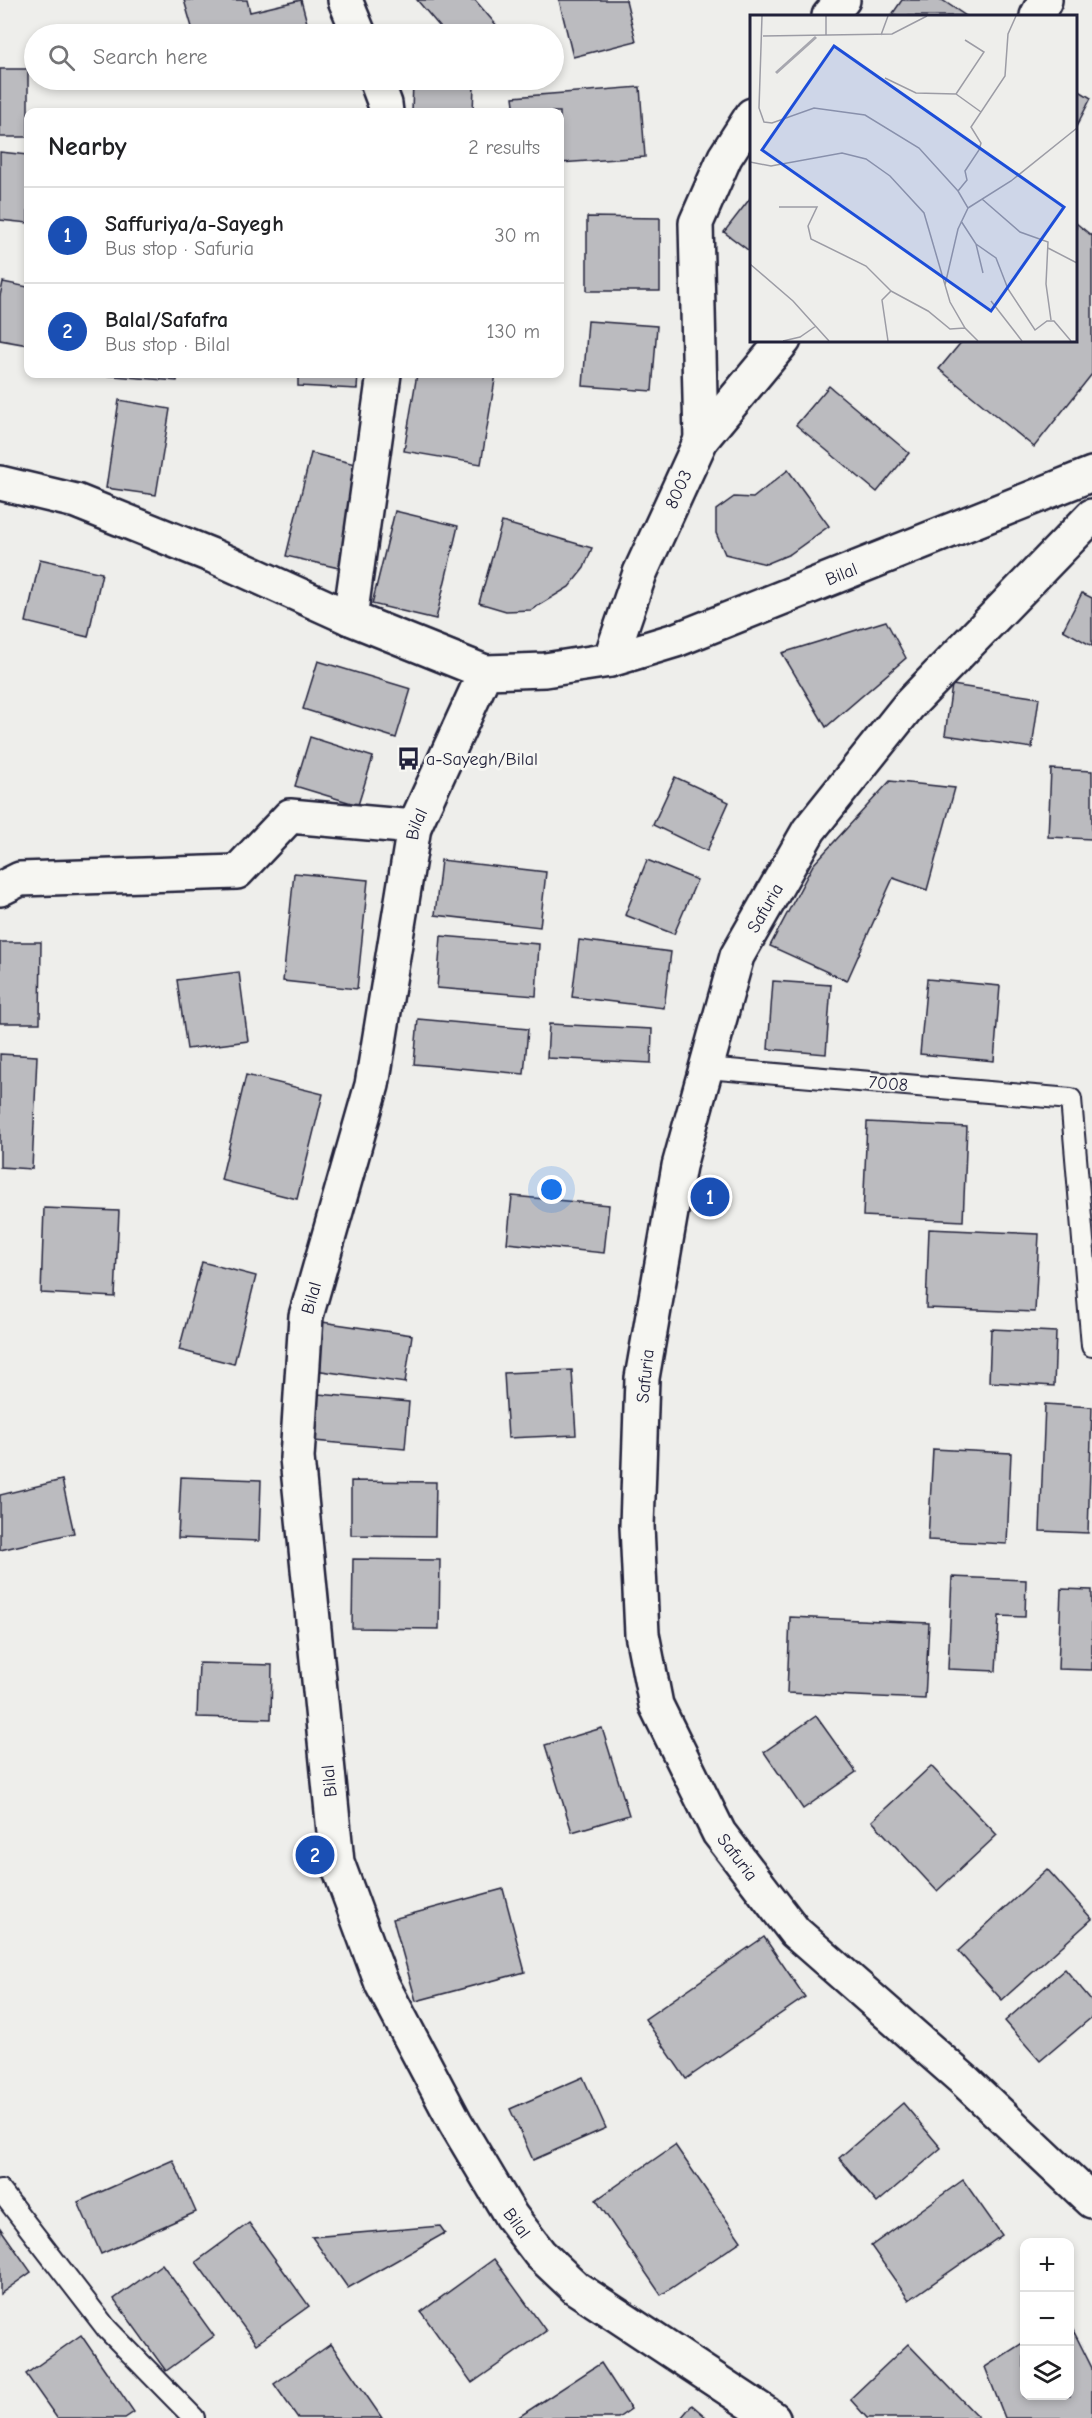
<!DOCTYPE html>
<meta charset="utf-8">
<style>
body{margin:0;font-family:"Comic Neue",sans-serif;background:#f6f6f6;color:#202124}
.controls{position:absolute;right:18px;bottom:18px;display:grid;overflow:hidden;border-radius:12px;box-shadow:0 3px 9px #0003}
.controls button{width:54px;height:54px;display:grid;place-items:center;padding:0;border:0;border-bottom:2px solid #e0e0e0;background:#fff;color:#202124;font:30px sans-serif}
.you{position:absolute;left:552px;top:1190px;width:21px;height:21px;margin:-15px;border:4px solid #fff;border-radius:50%;background:#1a73e8;box-shadow:0 0 0 9px #1a73e833}
.badge{display:grid;place-items:center;width:39px;height:39px;border-radius:50%;background:#22223b;color:#fff;font-size:20px;font-weight:700}
.pin{position:absolute;translate:-50% -50%;border:3px solid #fff;box-shadow:0 2px 6px #0006}
.list{margin:0;padding:0;list-style:none}
h2{display:flex;justify-content:space-between;align-items:center;height:78px;margin:0;padding:0 24px;font-size:26px}
h2 small{font-size:20px;font-weight:400;color:#757577}
.list li{display:grid;grid-template-columns:39px 1fr auto;gap:18px;align-items:center;box-sizing:border-box;height:96px;padding:0 24px;border-top:2px solid #e0e0e0}
.list b{display:block;font-size:22px;white-space:nowrap}
.list p{margin:0;font-size:20px;white-space:nowrap;color:#757577}
.list em{font-size:20px;font-style:normal;color:#757577}
.icon{flex:none;width:33px;height:33px;fill:none;stroke:currentColor;stroke-width:2;stroke-linecap:round;stroke-linejoin:round}
.map{position:relative;flex:none;width:1092px;height:2418px;overflow:hidden}
.search{position:absolute;background:#fff;box-shadow:0 3px 9px #0003;left:24px;top:24px;width:540px;height:66px;display:flex;align-items:center;gap:15px;box-sizing:border-box;padding:0 21px;border-radius:33px;color:#757577;font-size:22px}
.panel{position:absolute;background:#fff;box-shadow:0 3px 9px #0003;left:24px;top:108px;width:540px;height:270px;border-radius:12px}
.map>svg:first-child{display:block}
.building{fill:#bbbbbf;stroke:#22223b;stroke-width:1.5}
.lines{fill:none;stroke-linecap:round;stroke-linejoin:round}
.service-casing{stroke:#22223b;stroke-width:24}
.minor-casing{stroke:#22223b;stroke-width:38}
.primary-casing{stroke:#22223b;stroke-width:38}
.service{stroke:#f6f6f2;stroke-width:20}
.minor{stroke:#f6f6f2;stroke-width:33}
.primary{stroke:#f6f6f2;stroke-width:33}
.labels{text-anchor:middle;stroke-width:6;stroke-linejoin:round;paint-order:stroke}
.street-label{font-size:18px;fill:#22223b;stroke:#f6f6f2}
.poi-label{font-size:18px;fill:#22223b;stroke:#f6f6f2;text-anchor:start}
.inset-river{fill:none;stroke:#a7a7af;stroke-width:3}
.inset-road{fill:none;stroke:#9c9ca5;stroke-width:1.5}
.view{fill:#1d4ed8;fill-opacity:0.15;stroke:#1d4ed8;stroke-width:3}
.inset-edge{fill:none;stroke:#22223b;stroke-width:3}
</style>
<div class="map">
<svg width="1092" height="2418" viewBox="0 0 1092 2418">
<rect width="100%" height="100%" fill="#eeeeeb"/>
<filter id="ink" filterUnits="userSpaceOnUse"><feTurbulence type="fractalNoise" baseFrequency=".0167" numOctaves="2"/><feDisplacementMap in="SourceGraphic" scale="12" xChannelSelector="R" yChannelSelector="G"/><feConvolveMatrix kernelMatrix="1 2 1 2 8 2 1 2 1" color-interpolation-filters="sRGB"/></filter>
<g filter="url(#ink)">
<g class="building">
<path d="M184,0H247L250,12L301,0L310,34H194Z"/>
<path d="M417,0H475L504,34H446Z"/>
<path d="M559,0H626L636,41L573,57Z"/>
<path d="M902,0H942L966,16H891Z"/>
<rect x="0" y="69" width="28" height="68"/>
<path d="M268,80H302L271,88Z"/>
<path d="M413,82L474,85L473,112H412Z"/>
<path d="M640,87L645,157L560,163V112H515L513,97Z"/>
<path d="M1076,89L1091,98L1076,127Z"/>
<path d="M0,152L28,155V223L0,220Z"/>
<path d="M752,196V253L724,232Z"/>
<path d="M587,217L660,218V291H587Z"/>
<path d="M1076,223L1092,236V374L1034,447L939,369L963,340H1076Z"/>
<path d="M3,282L28,287V345L0,340V296Z"/>
<path d="M588,321L657,326L652,391L583,386Z"/>
<path d="M87,374H178L177,381Z"/>
<path d="M298,374H358L357,389L298,386Z"/>
<path d="M417,374H496L481,464L404,451Z"/>
<path d="M829,386L909,453L877,492L796,425Z"/>
<path d="M119,400L170,409L156,495L106,488Z"/>
<path d="M311,453L363,466L339,568L286,556Z"/>
<path d="M788,470L829,526L790,554L766,564L725,554L716,533V510L734,497L753,498Z"/>
<path d="M395,511L458,526L436,619L372,604Z"/>
<path d="M502,522L592,548L584,568L569,587L531,610L506,611L479,603Z"/>
<path d="M40,559L102,573L88,637L26,622Z"/>
<path d="M1082,593L1092,598V646L1063,630Z"/>
<path d="M886,621L906,658L826,727L782,653Z"/>
<path d="M318,661L411,689L396,738L303,709Z"/>
<path d="M952,685L1039,698L1032,748L945,735Z"/>
<path d="M310,737L373,757L358,805L295,786Z"/>
<path d="M1051,769L1092,771V839L1048,837Z"/>
<path d="M675,777L729,802L707,851L653,825Z"/>
<path d="M890,781L955,788L927,890L893,878L847,981L770,946L813,865Z"/>
<path d="M441,860L546,872L540,927L435,915Z"/>
<path d="M647,860L697,880L674,934L625,915Z"/>
<path d="M294,873L368,880L357,989L283,981Z"/>
<path d="M441,936L539,944L536,996L437,988Z"/>
<path d="M579,940L671,952L664,1008L572,997Z"/>
<path d="M0,942H41L40,1023H0Z"/>
<path d="M239,972L248,1041L187,1049L177,980Z"/>
<path d="M927,979L1000,986L994,1061L920,1054Z"/>
<path d="M773,981L831,985L826,1054L768,1049Z"/>
<path d="M418,1019L528,1029L524,1074L414,1064Z"/>
<path d="M549,1024L652,1029L651,1063L547,1058Z"/>
<path d="M0,1054L37,1056L32,1169L0,1167Z"/>
<path d="M246,1075L323,1094L297,1199L221,1180Z"/>
<path d="M867,1122L967,1127L963,1221L863,1216Z"/>
<path d="M512,1196L609,1205L604,1253L507,1243Z"/>
<path d="M44,1208L119,1211L115,1297L41,1293Z"/>
<path d="M929,1229L1039,1234L1035,1312L926,1308Z"/>
<path d="M202,1262L256,1276L234,1364L179,1350Z"/>
<path d="M315,1321L412,1335L405,1383L308,1369Z"/>
<path d="M991,1329L1056,1332L1054,1386L989,1382Z"/>
<path d="M572,1370L576,1435L508,1438L504,1373Z"/>
<path d="M318,1394L409,1402L405,1449L314,1441Z"/>
<path d="M1045,1404L1092,1407L1088,1533L1040,1531Z"/>
<path d="M933,1449L1011,1453L1007,1544L928,1540Z"/>
<path d="M181,1477L261,1480L259,1541L178,1538Z"/>
<path d="M62,1480L74,1533L0,1550V1495Z"/>
<path d="M351,1481L436,1482L435,1536L351,1535Z"/>
<path d="M353,1559L440,1560L439,1629L352,1628Z"/>
<path d="M952,1577L1026,1580L1025,1617L999,1616L996,1671L948,1669Z"/>
<path d="M1061,1589L1092,1590V1670L1058,1669Z"/>
<path d="M790,1617L929,1623L925,1699L787,1693Z"/>
<path d="M199,1663L272,1665L271,1719L197,1717Z"/>
<path d="M816,1716L856,1772L803,1809L764,1752Z"/>
<path d="M602,1728L629,1815L572,1832L545,1745Z"/>
<path d="M931,1766L997,1835L937,1891L872,1821Z"/>
<path d="M1047,1869L1092,1919L1002,2000L958,1951Z"/>
<path d="M503,1889L525,1972L416,2001L393,1919Z"/>
<path d="M764,1937L805,1997L686,2079L645,2019Z"/>
<path d="M1065,1969L1092,2001V2017L1040,2061L1005,2021Z"/>
<path d="M583,2077L606,2128L533,2160L510,2109Z"/>
<path d="M903,2103L941,2148L877,2203L839,2158Z"/>
<path d="M675,2145L741,2241L661,2295L596,2200Z"/>
<path d="M173,2160L196,2212L101,2254L78,2202Z"/>
<path d="M963,2180L1002,2235L909,2300L871,2246Z"/>
<path d="M249,2223L309,2306L256,2344L196,2262Z"/>
<path d="M440,2226L445,2233L348,2288L312,2237Z"/>
<path d="M0,2228L31,2272L0,2294Z"/>
<path d="M494,2259L546,2331L472,2383L421,2312Z"/>
<path d="M162,2264L214,2336L166,2371L114,2299Z"/>
<path d="M1070,2324L1092,2368V2418H1005L985,2367L1024,2342V2396H1070Z"/>
<path d="M81,2335L134,2412L125,2418H57L26,2374Z"/>
<path d="M331,2344L382,2418H298L274,2384Z"/>
<path d="M908,2344L979,2418H867L850,2399Z"/>
<path d="M601,2363L631,2409L618,2418H517Z"/>
<path d="M692,2405L707,2418H681Z"/>
</g>
<g class="lines">
<defs>
<g id="service">
<path id="s1" d="M706,1068L1071,1099L1092,1346"/>
<path d="M0,2190L107,2329L194,2418"/>
</g>
<g id="minor">
<path d="M345,0L359,34"/>
<path d="M829,16L843,0"/>
<path d="M1037,16L1045,0"/>
<path d="M376,80L385,104L386,112"/>
<path d="M701,440L696,223L725,157L752,115"/>
<path d="M0,483L76,501L213,556L350,618L485,672"/>
<path d="M350,618L384,374"/>
<path id="s2" d="M610,660L640,573L701,440L784,340"/>
<path d="M0,889L20,879L237,872L290,816L414,827"/>
<path id="s3" d="M773,2418L576,2288L540,2254L511,2216L455,2122L382,1984L337,1862L297,1458L306,1316L372,1085L414,827L485,672L545,670L610,660L676,640L1092,474"/>
</g>
<g id="primary">
<path id="s4" d="M1092,516L909,705L809,830L737,956L679,1166L642,1378L637,1526L642,1634L656,1705L719,1833L795,1932L965,2081L1092,2201"/>
</g>
</defs>
<use href="#service" class="service-casing"/>
<use href="#minor" class="minor-casing"/>
<use href="#primary" class="primary-casing"/>
<use href="#service" class="service"/>
<use href="#minor" class="minor"/>
<use href="#primary" class="primary"/>
</g>
</g>
<defs>
<symbol id="bus-bare" viewBox="-9 -9 18 18"><path d="M-5-6H5V4H4V6H2V4H-2V6H-4V4H-5ZM-3.5-4V0h7V-4ZM-3.5 1.2v1.5H-2V1.2ZM2 1.2v1.5H3.5V1.2Z" fill="#22223b" stroke="#f6f6f2" stroke-width="2.5" paint-order="stroke"/></symbol>
</defs>
<g fill-rule="evenodd">
<use href="#bus-bare" x="392" y="742" width="33" height="33"/>
</g>
<g class="labels">
<g class="street-label">
<text dy="6" stroke="none"><textPath href="#s2" startOffset="184">8003</textPath></text>
<text dy="6" stroke="none"><textPath href="#s3" startOffset="2322">Bilal</textPath></text>
<text dy="6" stroke="none"><textPath href="#s3" startOffset="1782">Bilal</textPath></text>
<text transform="translate(765 908) rotate(-60)" y="6">Safuria</text>
<text dy="6" stroke="none"><textPath href="#s1" startOffset="183">7008</textPath></text>
<text dy="6" stroke="none"><textPath href="#s3" startOffset="1296">Bilal</textPath></text>
<text transform="translate(645 1376) rotate(-84)" y="6">Safuria</text>
<text transform="translate(329 1781) rotate(-96)" y="6">Bilal</text>
<text dy="6" stroke="none"><textPath href="#s4" startOffset="1503">Safuria</textPath></text>
<text transform="translate(517 2223) rotate(54)" y="6">Bilal</text>
</g>
<g class="poi-label">
<text x="426" y="765">a-Sayegh/Bilal</text>
</g>
</g>
<g transform="translate(750 15)">
<rect width="327" height="327" fill="#eeeeeb"/>
<path class="inset-river" d="M26,58L66,22"/>
<path class="inset-road" d="M12,1L9,93L14,107L22,108L64,93L115,100L169,133L208,176L218,193L208,214L195,270M76,1V20M131,20L138,1M13,21L142,19L177,1M135,63L166,78L206,79M206,79L234,37L215,25M206,79L231,97M0,147L21,151L92,138L116,144L140,161L174,198L200,287L215,313L228,326M208,176L217,165L215,156L229,135L231,128L221,112L255,61L258,19L266,1M232,184L270,217L298,227L296,269L301,305M29,192H67L58,211L61,224L116,251L141,276M218,193L261,166L327,113M211,206L226,229L233,258M226,229L246,243L258,274L285,315L297,306H304L321,326M298,233L327,248M0,249L43,286L79,326M241,286L272,326M33,326L50,322L66,311M138,326L132,285L141,276L178,296L200,314L215,313"/>
<path class="view" d="M84,31L314,192L241,296L12,135Z"/>
<rect width="327" height="327" class="inset-edge"/>
</g>
</svg>
<div class="controls">
<button>+</button>
<button>−</button>
<button><svg class="icon" aria-label="layers" viewBox="0 0 24 24"><path d="M12 4l9 5-9 5-9-5zM3 14l9 5 9-5"/></svg></button>
</div>
<div class="you"></div>
<div class="pin badge" style="left:710px;top:1197px;background:#1a4fb4">1</div>
<div class="pin badge" style="left:315px;top:1855px;background:#1a4fb4">2</div>
<div class="search"><svg class="icon" aria-label="search" viewBox="0 0 24 24"><circle cx="10" cy="10" r="6"/><path d="M15 15l6 6"/></svg>Search here</div>
<section class="panel">
<h2>Nearby<small>2 results</small></h2>
<ul class="list">
<li><span class="badge" style="background:#1a4fb4">1</span><div><b>Saffuriya/a-Sayegh</b><p>Bus stop · Safuria</p></div><em>30 m</em></li>
<li><span class="badge" style="background:#1a4fb4">2</span><div><b>Balal/Safafra</b><p>Bus stop · Bilal</p></div><em>130 m</em></li>
</ul>
</section>
</div>
